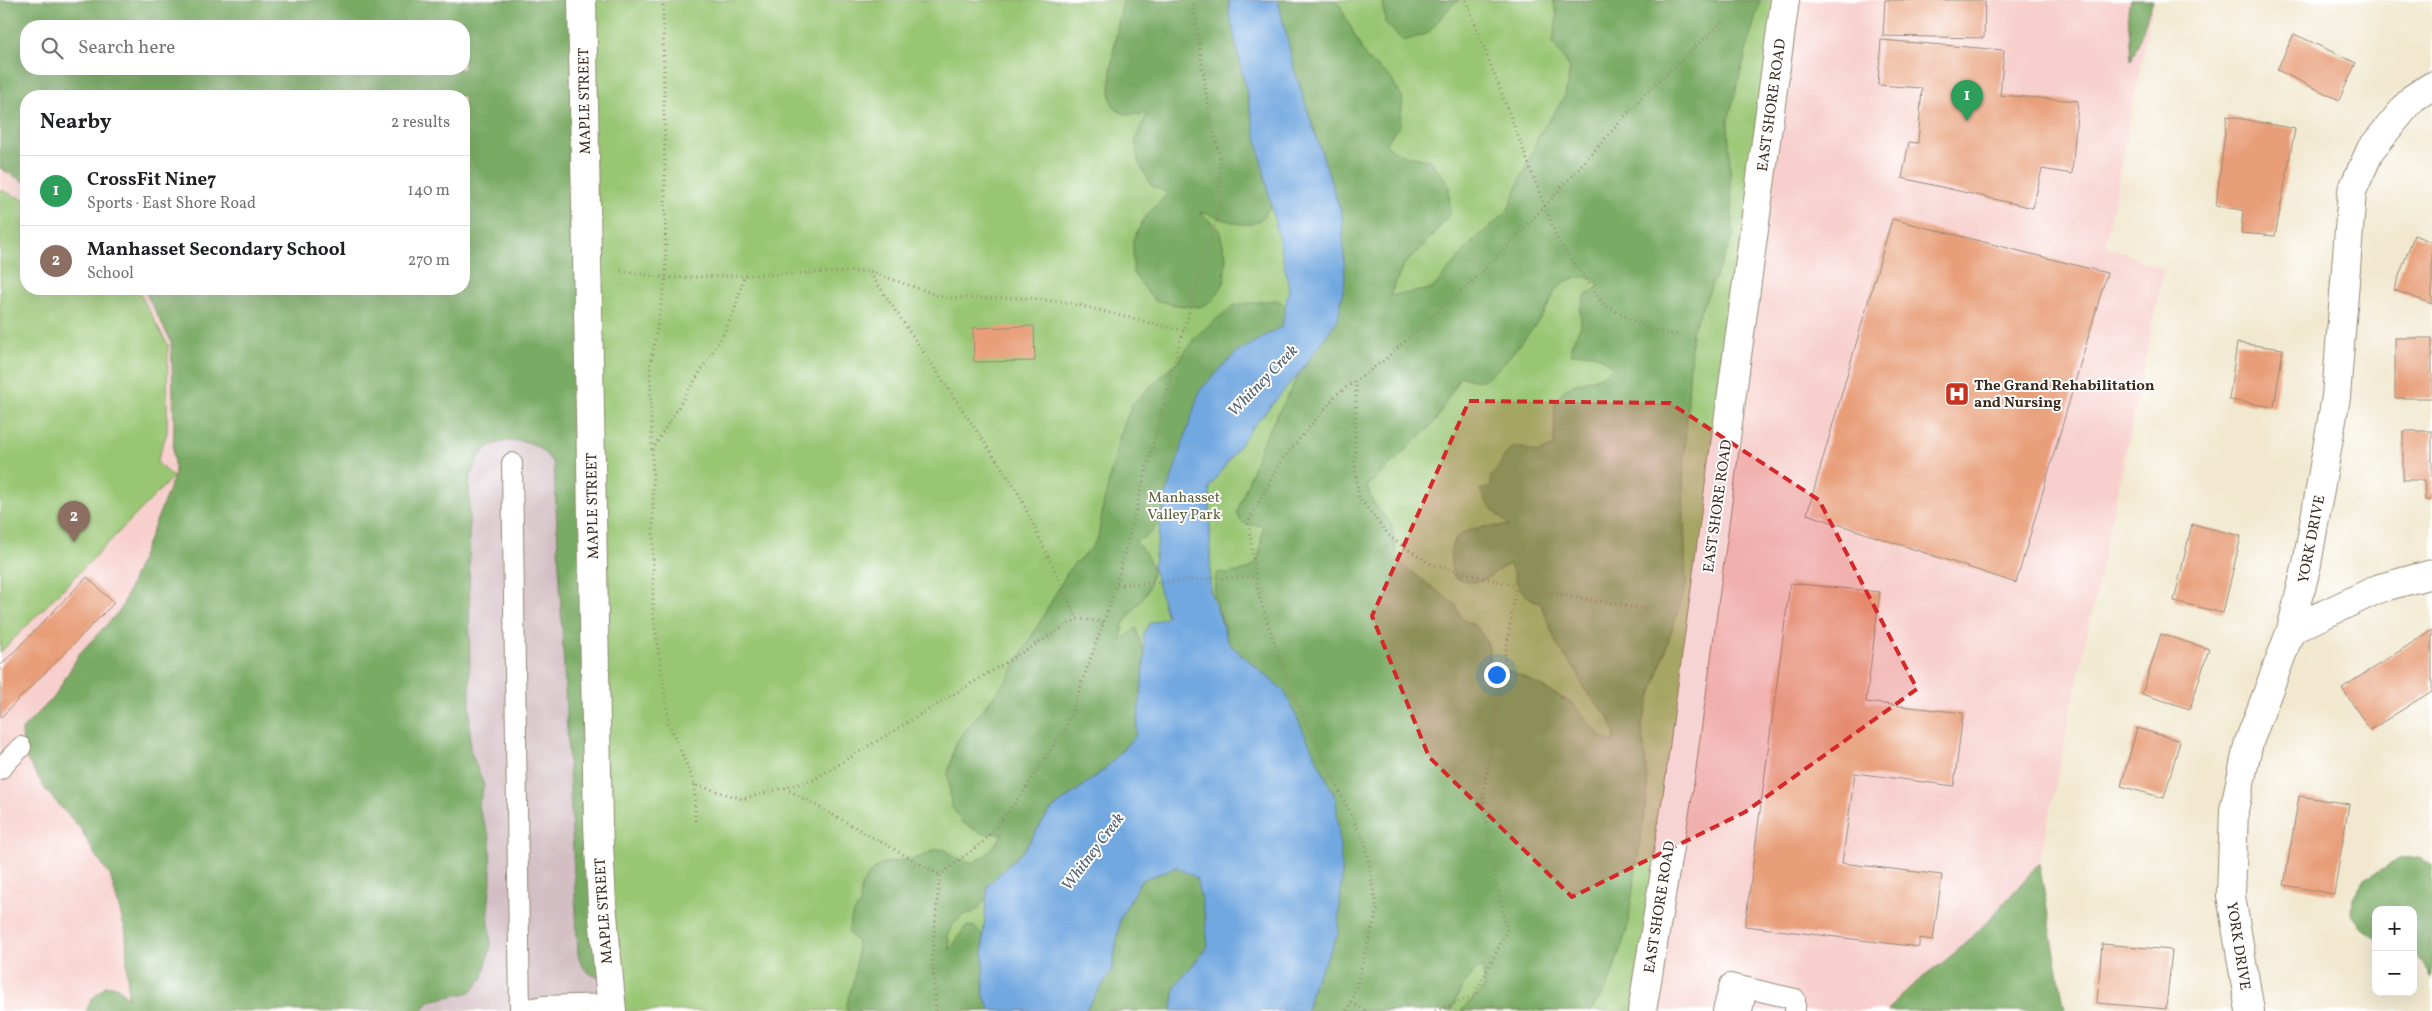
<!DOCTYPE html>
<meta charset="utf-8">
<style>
body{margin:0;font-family:Vollkorn,serif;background:#f6f6f6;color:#202124}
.controls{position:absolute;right:15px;bottom:15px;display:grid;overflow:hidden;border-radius:10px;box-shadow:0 5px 20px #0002}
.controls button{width:45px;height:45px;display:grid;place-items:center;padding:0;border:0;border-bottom:1px solid #e0e0e0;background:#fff;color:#202124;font:25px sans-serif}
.you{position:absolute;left:1496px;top:674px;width:18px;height:18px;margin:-12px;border:4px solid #fff;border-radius:50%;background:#1a73e8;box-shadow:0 0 0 8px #1a73e833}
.badge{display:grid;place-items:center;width:32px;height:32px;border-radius:50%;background:#0f766e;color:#fff;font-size:16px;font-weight:700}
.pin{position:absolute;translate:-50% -41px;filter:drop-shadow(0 1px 2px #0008)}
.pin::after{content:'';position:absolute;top:26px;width:18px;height:15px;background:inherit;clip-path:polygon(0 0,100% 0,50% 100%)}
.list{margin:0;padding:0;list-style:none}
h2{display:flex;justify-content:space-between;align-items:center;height:65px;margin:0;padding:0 20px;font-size:21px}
h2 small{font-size:16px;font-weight:400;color:#757577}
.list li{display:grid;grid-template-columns:32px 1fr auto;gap:15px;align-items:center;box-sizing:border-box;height:70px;padding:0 20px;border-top:1px solid #e0e0e0}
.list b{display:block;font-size:19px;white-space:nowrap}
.list p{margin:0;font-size:16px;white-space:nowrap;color:#757577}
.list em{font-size:16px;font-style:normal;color:#757577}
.icon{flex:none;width:28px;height:28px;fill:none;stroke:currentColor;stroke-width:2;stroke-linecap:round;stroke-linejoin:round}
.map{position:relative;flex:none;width:2432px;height:1011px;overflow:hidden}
.search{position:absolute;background:#fff;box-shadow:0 5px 20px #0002;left:20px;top:20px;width:450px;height:55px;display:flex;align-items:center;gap:12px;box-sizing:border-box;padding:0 18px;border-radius:20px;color:#757577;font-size:19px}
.panel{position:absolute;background:#fff;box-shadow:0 5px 20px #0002;left:20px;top:90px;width:450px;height:205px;border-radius:20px}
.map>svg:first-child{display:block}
.built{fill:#f7d0cd}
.industrial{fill:#d2bec3}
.green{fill:#99c673;stroke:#6a7848}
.forest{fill:#7aab65;stroke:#5a6a42;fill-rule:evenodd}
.water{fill:#72a8e0;stroke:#56697f}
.building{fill:#e89f79}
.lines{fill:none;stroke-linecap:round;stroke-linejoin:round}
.service-casing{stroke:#968976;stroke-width:22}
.minor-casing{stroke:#968976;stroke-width:30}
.tertiary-casing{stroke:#968976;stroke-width:30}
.secondary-casing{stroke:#968976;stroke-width:30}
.path{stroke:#968976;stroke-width:3;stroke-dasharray:1 4;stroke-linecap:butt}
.service{stroke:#fff;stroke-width:20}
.minor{stroke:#fff;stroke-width:28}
.tertiary{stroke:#fff;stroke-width:28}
.secondary{stroke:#fff;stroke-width:28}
.marked{fill:#d62828;fill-opacity:0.2;stroke:#d62828;stroke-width:4;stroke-dasharray:10 6;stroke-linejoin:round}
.labels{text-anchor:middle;stroke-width:4;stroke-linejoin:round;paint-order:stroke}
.street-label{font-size:15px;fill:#3b2a1e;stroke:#fff}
.poi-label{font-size:15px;font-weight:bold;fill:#3b2a1e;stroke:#fff;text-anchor:start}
.park-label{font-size:15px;fill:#5c613c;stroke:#fff}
.water-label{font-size:16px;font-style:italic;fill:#515c6c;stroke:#fff}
</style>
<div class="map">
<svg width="2432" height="1011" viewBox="0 0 2432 1011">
<rect width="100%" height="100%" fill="#fff"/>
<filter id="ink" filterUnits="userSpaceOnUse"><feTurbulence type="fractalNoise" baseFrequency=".02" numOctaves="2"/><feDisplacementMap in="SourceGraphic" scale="10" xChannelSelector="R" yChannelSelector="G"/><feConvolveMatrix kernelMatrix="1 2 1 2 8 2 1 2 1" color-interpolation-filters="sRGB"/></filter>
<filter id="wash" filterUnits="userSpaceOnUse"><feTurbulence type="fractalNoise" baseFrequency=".0096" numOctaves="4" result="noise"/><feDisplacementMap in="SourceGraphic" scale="20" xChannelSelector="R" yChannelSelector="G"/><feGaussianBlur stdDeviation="1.12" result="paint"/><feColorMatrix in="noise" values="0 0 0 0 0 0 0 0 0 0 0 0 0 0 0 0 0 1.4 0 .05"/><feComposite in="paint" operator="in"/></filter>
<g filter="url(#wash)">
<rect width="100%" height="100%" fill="#f1e8cf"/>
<g class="built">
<path d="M1785,0H2154L2105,245L2164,270L2008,1011H1642Z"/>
<path d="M0,168L26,183V289H144L171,342L174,422L173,454L175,474L121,609L79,654L55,696L22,729L47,792L81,829L95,855L110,875L126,933L129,1011H0Z"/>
</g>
<path class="industrial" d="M469,434L553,438L578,954L582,966L600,978L612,1011H423L429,1001L471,992Z"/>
<g class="green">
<path d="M582,0H1785L1642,1011H612Z"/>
<path d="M0,190L26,200V289H137L168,345L167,433L157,462L173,477L0,653Z"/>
</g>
<g class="forest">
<path d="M0,0H582L600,978C587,974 582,968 578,954L554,464C547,456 541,447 530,443C515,438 494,441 483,452C476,459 473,472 469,481L470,750L484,785L478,807L490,838L491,878L488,911L491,944L483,977L471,992L429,1001L423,1011H86L91,1000L105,986H117L128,998L126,933L110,875L95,855L81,829L47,792L23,753L22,729L55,696L79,654L121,609L175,474L173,454L174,422L171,342L144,289H464V96H26V183L0,168ZM26,26H464V69H26Z"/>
<path d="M1123,0H1229V12L1271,203C1257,241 1229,218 1200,212L1219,230L1226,256L1224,283L1212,302L1199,307L1176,305L1154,300L1133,273V240L1145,217L1168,193L1152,186L1138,162L1135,140L1147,114C1135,114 1123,117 1114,107C1103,93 1119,19 1123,0Z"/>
<path d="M1278,0H1335L1339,4L1366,58L1390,77L1403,98L1400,125L1385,144L1402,155L1430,160L1449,185L1450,213L1432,237L1403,266L1390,296L1432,289L1475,239L1507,212L1538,137L1565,96L1570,68L1553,43L1557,15L1553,0H1760L1728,120L1733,236L1692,331L1683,480L1686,585L1642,724L1648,789L1627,930L1608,986L1591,1011H1461C1476,992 1489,997 1482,967C1464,978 1459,993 1451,1011H1307L1313,985L1338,935L1284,691L1229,644L1214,595L1216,576L1219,572L1227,574L1247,570L1255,564L1259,556L1263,526C1249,524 1241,528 1237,512L1263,441L1301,371L1338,319L1342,215L1294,69ZM1589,276L1600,286L1585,296L1580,310L1581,325L1571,345V354C1590,352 1599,353 1613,367C1597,383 1583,378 1566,389C1562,392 1558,397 1555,400L1554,446L1538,453L1515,446C1502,453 1502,467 1491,476V487L1480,490L1489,506L1509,526C1472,526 1439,529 1454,577C1487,590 1484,575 1510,564C1517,583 1520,597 1540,602L1558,647L1578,674L1584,689L1609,717L1615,734L1613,743L1601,736L1573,704L1526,678L1510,671L1482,677L1490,658L1488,644L1477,627L1461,618L1456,605L1401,564L1396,551L1391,524L1373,502L1367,487L1435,422L1460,376C1467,378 1475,382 1482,380C1498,375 1540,321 1549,305C1552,300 1553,292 1558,288C1566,278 1577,278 1589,276Z"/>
<path d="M1383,0H1459L1451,6L1427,34L1403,41L1385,23Z"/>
<path d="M2130,0H2153L2138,45L2131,60L2128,11Z"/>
<path d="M1275,300L1281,302L1286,307L1282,327L1236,353L1165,499C1162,517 1156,538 1135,540L1145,553L1153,568L1147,592L1123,624L1121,642L1136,628L1145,657L1136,735L1105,769L1049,812L1024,850L988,885L987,897L978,909L972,913L965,914L952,925L948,934L950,950L965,927L973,926L983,935L984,996L991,1011H847L846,1006L854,979L857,959V942L848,932L852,916L860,904L861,886L870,873L883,863L918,858L937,849L946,850L955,857L973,863L986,855L1003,834L980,833L962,822L951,805L948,774L956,742L1009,677L1070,568L1090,550L1098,538L1104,502L1119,438L1132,404L1181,358L1195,337L1234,305Z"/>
<path d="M2419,858L2432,865V977L2422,961L2413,956V910H2376V939L2361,927L2352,913L2353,898L2365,879L2399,859Z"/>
<path d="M2039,863L2065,1011H1888C1903,989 1925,977 1946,960C1981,932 2010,896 2039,863Z"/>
<path d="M1176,867L1196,877L1205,917L1208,946L1175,987L1172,1011H1085L1112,970L1120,919L1140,881Z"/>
</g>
<path class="water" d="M1229,0H1278L1294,69L1342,215L1345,279L1338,319L1301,371L1251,429L1210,487V590L1229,644L1284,691L1336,799L1342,873L1338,935L1313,985L1307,1011H1172L1175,987L1208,946L1205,917L1196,878L1176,867L1140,881L1120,919L1112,970L1085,1011H991L984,996L983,935L988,885L1024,850L1049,812L1105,769L1136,735L1145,657L1143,635L1149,624L1167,617L1153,568L1165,499L1200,390L1236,353L1282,326L1289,287L1229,12Z"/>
<g id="blocks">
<g class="building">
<path d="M1885,0H1985L1984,38L1883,36Z"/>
<path d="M2294,34L2356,63L2339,100L2277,70Z"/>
<path d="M1881,40L2004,50L2000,95L2078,101L2072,174L2042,169L2033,208L1902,178L1909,142L1918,143L1922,88L1878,85Z"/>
<path d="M2227,116L2295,129L2275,236L2241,233L2243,210L2216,206Z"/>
<path d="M1892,219L2107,273L2016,583L1807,514Z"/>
<path d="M2414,235L2432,242V304L2394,290Z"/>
<path d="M1034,326L1035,361L974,362L973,328Z"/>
<rect x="2395" y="338" width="37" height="60"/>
<path d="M2237,343L2283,349L2274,407L2229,400Z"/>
<path d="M2403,431H2432V500H2425L2424,480H2403Z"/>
<path d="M2192,524L2241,536L2223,613L2174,601Z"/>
<path d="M87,577L114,603L0,718V666Z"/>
<path d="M1790,583L1880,592L1866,702L1963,713L1954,786L1855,773L1842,863L1942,875L1933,940L1919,938V947L1745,926Z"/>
<path d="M2432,630V691L2370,730L2342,688Z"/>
<path d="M2161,634L2209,649L2190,709L2142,694Z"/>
<path d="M2137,728L2180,741L2164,798L2121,786Z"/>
<path d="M2299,796L2349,804L2334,894L2284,885Z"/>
<path d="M2102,944L2172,950L2166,1009L2097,1003Z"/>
</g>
</g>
</g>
<g filter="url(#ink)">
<use href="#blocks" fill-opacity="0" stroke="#968976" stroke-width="1"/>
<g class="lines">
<defs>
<g id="service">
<path d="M512,463L520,1011"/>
<path d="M0,769L21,747"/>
<path d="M521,1011L543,1006L611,1004"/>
<path d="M1723,1011L1730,984L1795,999V1011"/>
<path d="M1742,1011L1747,988"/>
</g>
<g id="minor">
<path d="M2291,630L2380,588L2432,574"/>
<path d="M2250,1011L2231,896L2234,810L2249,742L2291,630L2307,564L2336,397L2352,191L2371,149L2413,98L2432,86"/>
</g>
<path id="tertiary" d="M582,0L598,825L602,904L612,1011"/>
<path id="secondary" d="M1642,1011L1679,786L1785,0"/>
</defs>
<use href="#service" class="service-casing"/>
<use href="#minor" class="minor-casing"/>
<use href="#tertiary" class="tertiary-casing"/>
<use href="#secondary" class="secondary-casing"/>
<g class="path">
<path d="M663,0L666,278L650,367L653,486V614L669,723L695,785L743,799L813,780L1077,619L1104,622"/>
<path d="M1466,0L1558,241L1604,305L1652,330L1681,336"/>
<path d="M621,271L666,278L869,271L945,298H1029L1070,303L1183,331"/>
<path d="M870,273L1018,492L1077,619"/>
<path d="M1356,381L1355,465L1359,498L1392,539L1431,564L1528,589L1646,609"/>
<path d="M652,450L724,333L735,309L744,276"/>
<path d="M1117,585L1256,576"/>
<path d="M695,785V821"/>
<path d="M785,788L940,875"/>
<path d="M1351,1003L1367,1011"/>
<path d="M936,1011L932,955L940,875L984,841L1020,797L1066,727L1114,593L1179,346L1220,207V156L1210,120L1193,0"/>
<path d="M1347,1011L1354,994L1377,910L1365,843L1291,692L1259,596L1248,522L1282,460L1337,394L1383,361L1480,274L1544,207L1645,94L1723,21"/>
<path d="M1435,1011L1474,996L1507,931L1493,870L1483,797L1516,586"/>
</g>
<use href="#service" class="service"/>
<use href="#minor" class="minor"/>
<use href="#tertiary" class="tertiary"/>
<use href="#secondary" class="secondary"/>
</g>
</g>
<path class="marked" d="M1469,401L1670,403L1819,500L1917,689L1745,812L1572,897L1429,757L1372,616Z"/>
<defs>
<symbol id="hospital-square" viewBox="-11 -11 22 22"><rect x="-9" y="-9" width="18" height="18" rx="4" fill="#c8321e" stroke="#fff"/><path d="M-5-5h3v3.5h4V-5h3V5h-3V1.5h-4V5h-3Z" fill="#fff"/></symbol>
</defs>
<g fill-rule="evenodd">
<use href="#hospital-square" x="1943" y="380" width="28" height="28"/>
</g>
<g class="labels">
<g class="street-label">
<text transform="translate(584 101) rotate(-91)" y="5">MAPLE STREET</text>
<text transform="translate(1771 105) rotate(-82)" y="5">EAST SHORE ROAD</text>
<text transform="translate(592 506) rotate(-91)" y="5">MAPLE STREET</text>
<text transform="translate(1717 506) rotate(-82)" y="5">EAST SHORE ROAD</text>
<text transform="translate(2311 539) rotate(-79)" y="5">YORK DRIVE</text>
<text transform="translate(1659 907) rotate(-81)" y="5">EAST SHORE ROAD</text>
<text transform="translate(603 911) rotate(-94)" y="5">MAPLE STREET</text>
<text transform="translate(2239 946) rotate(81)" y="5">YORK DRIVE</text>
</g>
<g class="poi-label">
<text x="1974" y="390">The Grand Rehabilitation<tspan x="1974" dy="17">and Nursing</tspan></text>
</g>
<g class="park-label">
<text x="1184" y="502">Manhasset<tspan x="1184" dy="17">Valley Park</tspan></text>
</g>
<g class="water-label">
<text transform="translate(1262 380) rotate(-46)" y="6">Whitney Creek</text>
<text transform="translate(1092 851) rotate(-53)" y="6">Whitney Creek</text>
</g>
</g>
</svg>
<div class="controls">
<button>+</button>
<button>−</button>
</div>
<div class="you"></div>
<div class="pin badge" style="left:1967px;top:121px;background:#2e9e5b">1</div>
<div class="pin badge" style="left:74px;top:542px;background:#8d6e63">2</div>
<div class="search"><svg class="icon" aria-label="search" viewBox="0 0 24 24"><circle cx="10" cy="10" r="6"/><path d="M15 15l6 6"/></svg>Search here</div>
<section class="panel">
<h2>Nearby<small>2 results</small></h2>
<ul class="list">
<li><span class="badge" style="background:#2e9e5b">1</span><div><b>CrossFit Nine7</b><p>Sports · East Shore Road</p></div><em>140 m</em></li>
<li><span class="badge" style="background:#8d6e63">2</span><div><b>Manhasset Secondary School</b><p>School</p></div><em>270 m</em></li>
</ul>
</section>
</div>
